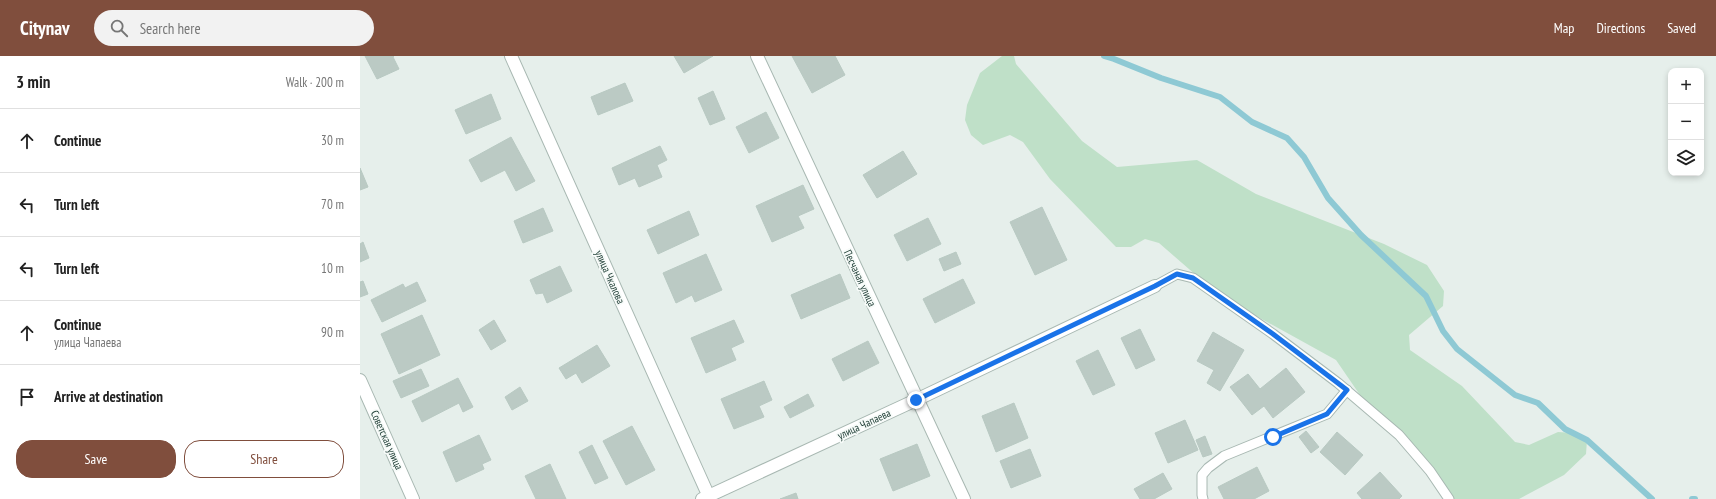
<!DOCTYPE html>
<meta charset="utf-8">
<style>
body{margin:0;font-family:"PT Sans Narrow",sans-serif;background:#f2f2f2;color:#222}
.controls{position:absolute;right:12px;top:12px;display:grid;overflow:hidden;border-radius:8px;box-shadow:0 2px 6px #0003}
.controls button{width:36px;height:36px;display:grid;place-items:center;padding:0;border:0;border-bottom:1px solid #e0e0e0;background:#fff;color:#222;font:20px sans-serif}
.stop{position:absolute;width:12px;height:12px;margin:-9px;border:3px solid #1a73e8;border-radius:50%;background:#fff}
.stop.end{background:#1a73e8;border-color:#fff;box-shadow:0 1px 4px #0008}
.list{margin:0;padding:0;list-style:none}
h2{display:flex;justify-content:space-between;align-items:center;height:52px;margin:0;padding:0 16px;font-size:17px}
h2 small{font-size:13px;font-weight:400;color:#767676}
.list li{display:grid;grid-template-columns:26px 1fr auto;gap:12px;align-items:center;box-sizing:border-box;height:64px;padding:0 16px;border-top:1px solid #e0e0e0}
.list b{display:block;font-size:15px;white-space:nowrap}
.list p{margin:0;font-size:13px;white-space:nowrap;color:#767676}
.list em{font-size:13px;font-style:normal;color:#767676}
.actions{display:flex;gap:8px;padding:12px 16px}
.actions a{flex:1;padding:9px 0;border:1px solid #804e3d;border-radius:16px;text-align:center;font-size:14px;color:#804e3d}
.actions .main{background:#804e3d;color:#fff}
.icon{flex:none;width:22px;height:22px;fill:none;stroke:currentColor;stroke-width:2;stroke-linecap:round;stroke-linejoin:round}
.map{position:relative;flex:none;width:1356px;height:443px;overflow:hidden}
header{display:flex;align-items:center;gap:24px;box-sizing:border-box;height:56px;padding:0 20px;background:#804e3d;color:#fff}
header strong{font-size:19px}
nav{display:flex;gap:22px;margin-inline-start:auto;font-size:14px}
.search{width:280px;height:36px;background:#f2f2f2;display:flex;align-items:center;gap:10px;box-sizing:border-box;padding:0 14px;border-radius:22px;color:#767676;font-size:15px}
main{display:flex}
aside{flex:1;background:#fff}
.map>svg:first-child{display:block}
.green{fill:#bfe0c8}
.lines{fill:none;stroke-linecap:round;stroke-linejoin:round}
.stream{stroke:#8ec9d4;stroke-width:6}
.building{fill:#bbcac4;stroke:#b8c9c2}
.lane-casing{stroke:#a8b8b2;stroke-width:11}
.street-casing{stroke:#a8b8b2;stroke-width:14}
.lane{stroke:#fff;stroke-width:9}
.street{stroke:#fff;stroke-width:12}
.route{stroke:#1a73e8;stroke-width:5}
.labels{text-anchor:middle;stroke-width:3.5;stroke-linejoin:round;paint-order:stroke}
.street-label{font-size:11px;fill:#24423a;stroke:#f7fbf9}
</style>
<header>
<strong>Citynav</strong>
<div class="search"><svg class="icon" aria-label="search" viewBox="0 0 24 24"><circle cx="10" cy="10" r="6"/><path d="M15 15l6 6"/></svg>Search here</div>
<nav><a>Map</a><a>Directions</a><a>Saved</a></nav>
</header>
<main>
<aside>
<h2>3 min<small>Walk · 200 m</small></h2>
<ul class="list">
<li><svg class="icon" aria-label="ahead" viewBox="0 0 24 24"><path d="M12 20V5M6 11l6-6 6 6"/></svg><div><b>Continue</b></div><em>30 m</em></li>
<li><svg class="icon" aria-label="left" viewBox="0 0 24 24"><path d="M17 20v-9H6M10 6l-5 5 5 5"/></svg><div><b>Turn left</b></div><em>70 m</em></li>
<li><svg class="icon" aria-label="left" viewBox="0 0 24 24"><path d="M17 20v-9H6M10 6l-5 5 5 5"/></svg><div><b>Turn left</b></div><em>10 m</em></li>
<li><svg class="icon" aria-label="ahead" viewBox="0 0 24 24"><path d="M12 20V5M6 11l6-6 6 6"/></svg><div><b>Continue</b><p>улица Чапаева</p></div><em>90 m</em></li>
<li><svg class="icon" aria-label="arrive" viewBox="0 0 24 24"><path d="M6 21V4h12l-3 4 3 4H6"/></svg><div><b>Arrive at destination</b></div></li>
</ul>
<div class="actions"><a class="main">Save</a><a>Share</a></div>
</aside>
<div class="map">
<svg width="1356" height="443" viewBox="0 0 1356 443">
<rect width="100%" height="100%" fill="#e6efeb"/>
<path class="green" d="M642,0H654L656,8L722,85L757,111L837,104L896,138L1024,188L1067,209L1084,235L1083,250L1049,279L1050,294L1102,330L1155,386L1169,389L1198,376L1214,377L1227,384L1226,398L1204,419L1159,443H1090L1013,358L976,304L860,240L799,187L785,183L771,191H756L690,123L663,86L650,79L623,89L611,79L605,64L607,49L620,17Z"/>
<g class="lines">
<g class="stream">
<path d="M744,0L754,3L801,22L860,41L892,66L927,82L944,101L968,142L1001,179L1066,240L1083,275L1097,293L1155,339L1178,347L1205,373L1227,384L1292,443"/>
<path d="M1332,443H1335"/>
</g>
</g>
<g class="building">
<path d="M5,0H34L33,1L39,13L17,23Z"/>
<path d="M314,0H353L324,17Z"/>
<path d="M432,0H475L485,19L452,37Z"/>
<path d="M265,27L273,45L238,59L231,41Z"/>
<path d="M353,35L365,63L350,69L338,42Z"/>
<path d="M131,38L141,63L106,78L95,54Z"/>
<path d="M406,56L419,82L389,97L376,71Z"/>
<path d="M151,81L175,125L156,135L145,114L121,126L109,104Z"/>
<path d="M300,90L307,104L297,109L302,121L279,131L275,122L259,129L252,112Z"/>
<path d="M543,95L557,118L517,142L503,119Z"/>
<path d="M0,112L8,131L0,134Z"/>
<path d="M443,129L454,153L438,160L444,172L412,186L396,150Z"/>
<path d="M682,151L707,204L675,219L650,166Z"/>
<path d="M183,152L193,175L163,187L154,165Z"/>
<path d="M329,155L339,179L298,198L287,174Z"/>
<path d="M568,162L581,188L547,205L534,179Z"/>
<path d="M3,186L9,202L0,206V188Z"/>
<path d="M596,196L601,208L584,215L579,203Z"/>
<path d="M346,198L362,234L335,246L332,239L316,247L303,217Z"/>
<path d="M200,210L212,235L187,247L183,237L176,238L170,224Z"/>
<path d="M480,218L490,242L441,263L431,239Z"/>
<path d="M603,223L615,247L575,267L563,243Z"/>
<path d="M3,225L8,238L0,241V226Z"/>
<path d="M57,226L66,245L22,266L11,244L43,228L45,232Z"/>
<path d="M62,259L80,299L39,318L21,278Z"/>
<path d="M134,264L146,285L131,294L119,274Z"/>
<path d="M374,264L384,286L371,292L376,304L346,317L331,282Z"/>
<path d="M780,273L795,304L776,313L761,282Z"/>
<path d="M853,276L884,294L860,335L847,327L854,314L837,305Z"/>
<path d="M508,285L519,307L483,325L472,303Z"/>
<path d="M237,289L250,310L222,327L216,317L206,323L199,312Z"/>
<path d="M738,294L755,329L733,339L716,305Z"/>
<path d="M926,312L945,336L913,362L904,350L892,359L870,331L888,318L900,333Z"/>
<path d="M61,313L69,330L41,342L33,325Z"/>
<path d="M98,322L113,351L103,356L99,347L62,366L52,345Z"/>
<path d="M404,325L412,344L399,350L404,361L374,373L361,343Z"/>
<path d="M160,331L168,345L152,354L145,341Z"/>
<path d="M448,338L454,350L430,362L424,351Z"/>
<path d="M654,347L668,382L636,396L622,360Z"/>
<path d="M825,364L838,394L808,407L795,377Z"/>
<path d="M272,370L295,414L266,429L243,385Z"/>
<path d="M946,375L959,391L951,397L939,381Z"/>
<path d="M977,376L1003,399L985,419L960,396Z"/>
<path d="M119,379L131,404L122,408L124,413L96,426L83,396Z"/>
<path d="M845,380L852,398L843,401L836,384Z"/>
<path d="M557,388L570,420L533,435L520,403Z"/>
<path d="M232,389L248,422L235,428L219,396Z"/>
<path d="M670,393L681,420L651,432L640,405Z"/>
<path d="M190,408L206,443H176L165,420Z"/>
<path d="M897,411L909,435L894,443H864L858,431Z"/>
<path d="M1020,416L1042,440L1039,443H1002L997,437Z"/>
<path d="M803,417L812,433L794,443H780L774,433Z"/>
<path d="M436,437L438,443H420Z"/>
</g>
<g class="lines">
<defs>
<g id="lane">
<path d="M795,230L817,218L833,222L913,278L978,327L1039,379L1070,415L1089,443"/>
<path d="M843,443L842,439V419L848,412L864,400L967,358L987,334"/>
</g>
<g id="street">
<path d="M151,0L350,443"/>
<path d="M397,0L604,443"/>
<path d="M0,324L53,443"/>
<path d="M342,443L556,344L795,230"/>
</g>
</defs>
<use href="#lane" class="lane-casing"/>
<use href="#street" class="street-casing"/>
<use href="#lane" class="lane"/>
<use href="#street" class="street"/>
</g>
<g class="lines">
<path class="route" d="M556,344L795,230L817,218L833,222L913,278L987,334L967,358L913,381"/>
</g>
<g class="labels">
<g class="street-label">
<text transform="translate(250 221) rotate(66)" y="4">улица Чкалова</text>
<text transform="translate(500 222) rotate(65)" y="4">Песчаная улица</text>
<text transform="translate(504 368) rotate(-25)" y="4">улица Чапаева</text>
<text transform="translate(27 384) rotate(66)" y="4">Советская улица</text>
</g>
</g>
</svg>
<div class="controls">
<button>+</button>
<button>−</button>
<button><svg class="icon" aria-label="layers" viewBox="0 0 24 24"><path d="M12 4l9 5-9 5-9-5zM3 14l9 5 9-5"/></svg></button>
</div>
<div class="stop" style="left:913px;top:381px"></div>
<div class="stop end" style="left:556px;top:344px"></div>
</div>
</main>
